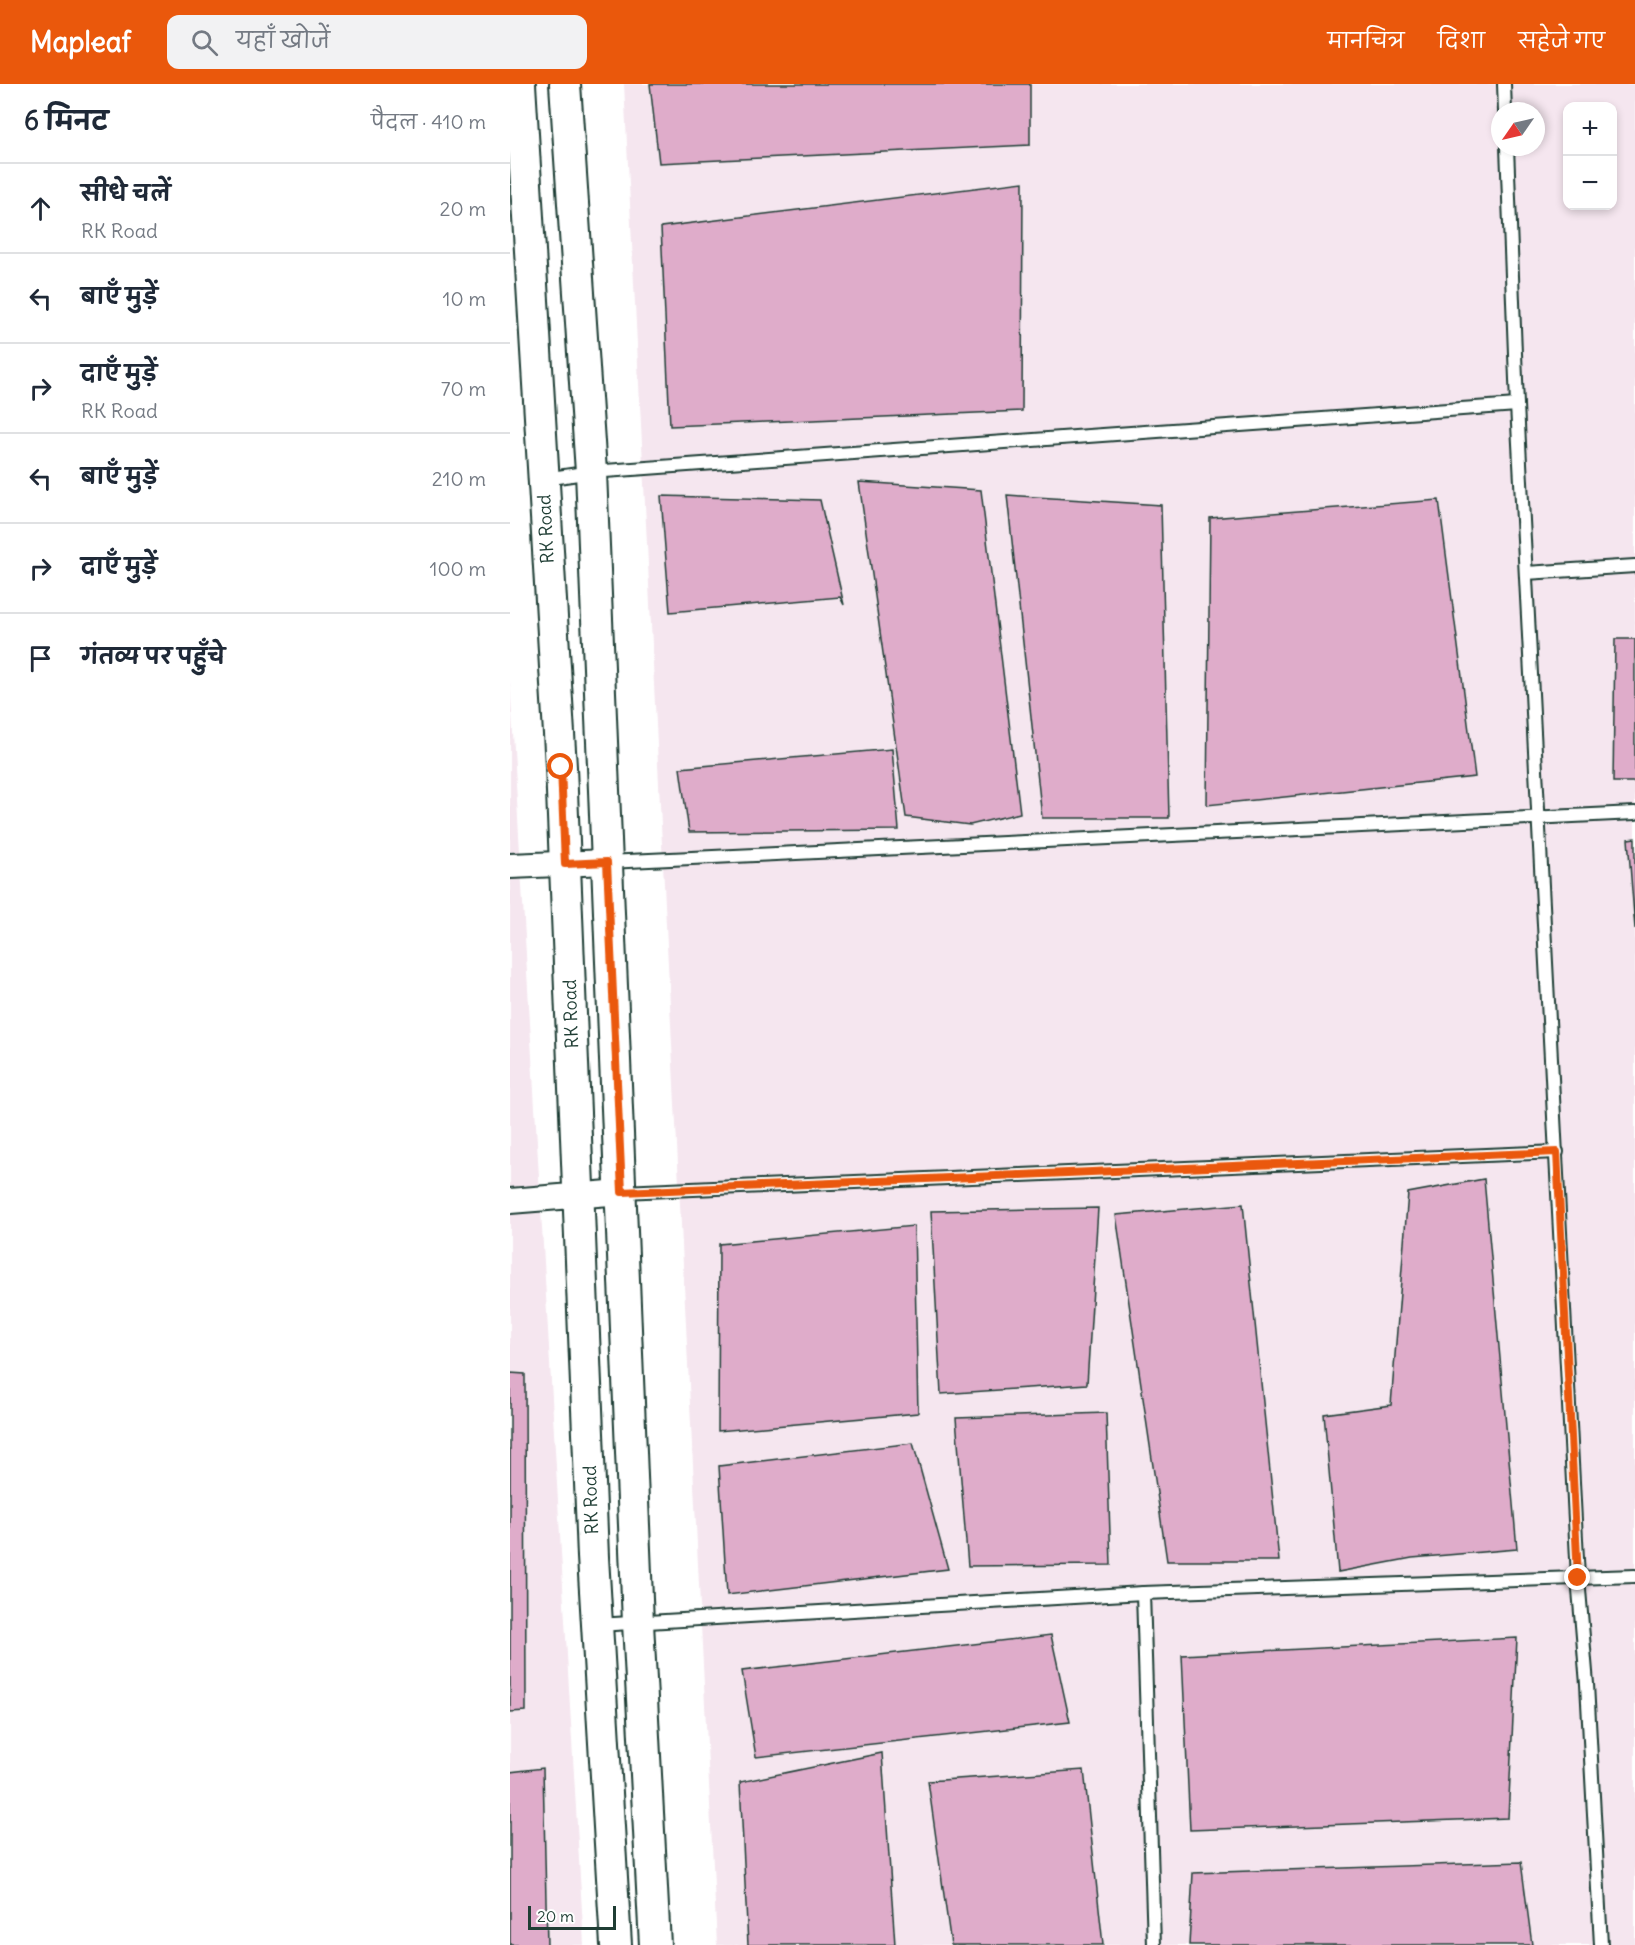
<!DOCTYPE html>
<html lang="hi">
<meta charset="utf-8">
<style>
body{margin:0;font-family:Delius,"Playpen Sans Deva",sans-serif;background:#f2f2f3;color:#1f2937}
.controls{position:absolute;right:18px;top:18px;display:grid;overflow:hidden;border-radius:12px;box-shadow:0 3px 9px #0003}
.controls button{width:54px;height:54px;display:grid;place-items:center;padding:0;border:0;border-bottom:2px solid #e0e1e3;background:#fff;color:#1f2937;font:30px sans-serif}
.compass{position:absolute;left:981px;top:18px;width:54px;height:54px;border-radius:50%;background:#fff;box-shadow:0 3px 9px #0003;rotate:236deg}
.scale{position:absolute;left:18px;bottom:15px;width:88px;box-sizing:border-box;padding-left:6px;border:3px solid #1f3d34;border-top:0;font-size:16px;line-height:21px;white-space:nowrap;color:#1f3d34;-webkit-text-stroke:4px #fff;paint-order:stroke}
.stop{position:absolute;width:18px;height:18px;margin:-14px;border:4px solid #ea580c;border-radius:50%;background:#fff}
.stop.end{background:#ea580c;border-color:#fff;box-shadow:0 2px 6px #0008}
.list{margin:0;padding:0;list-style:none}
h2{display:flex;justify-content:space-between;align-items:center;height:78px;margin:0;padding:0 24px;font-size:26px}
h2 small{font-size:20px;font-weight:400;color:#747a83}
.list li{display:grid;grid-template-columns:39px 1fr auto;gap:18px;align-items:center;box-sizing:border-box;height:90px;padding:0 24px;border-top:2px solid #e0e1e3}
.list b{display:block;font-size:22px;white-space:nowrap}
.list p{margin:0;font-size:20px;white-space:nowrap;color:#747a83}
.list em{font-size:20px;font-style:normal;color:#747a83}
.icon{flex:none;width:33px;height:33px;fill:none;stroke:currentColor;stroke-width:2;stroke-linecap:round;stroke-linejoin:round}
.map{position:relative;flex:none;width:1125px;height:1861px;overflow:hidden}
header{display:flex;align-items:center;gap:36px;box-sizing:border-box;height:84px;padding:0 30px;background:#ea580c;color:#fff}
header strong{font-size:28px}
nav{display:flex;gap:33px;margin-inline-start:auto;font-size:21px}
.search{width:420px;height:54px;background:#f2f2f3;display:flex;align-items:center;gap:15px;box-sizing:border-box;padding:0 21px;border-radius:12px;color:#747a83;font-size:22px}
main{display:flex}
aside{flex:1;background:#fff}
.map>svg:first-child{display:block}
.built{fill:#f5e6ef;fill-rule:evenodd}
.building{fill:#dfacca;stroke:#1f3d34;stroke-width:1.5}
.lines{fill:none;stroke-linecap:round;stroke-linejoin:round}
.service-casing{stroke:#1f3d34;stroke-width:16}
.minor-casing{stroke:#1f3d34;stroke-width:28}
.tertiary-casing{stroke:#1f3d34;stroke-width:34}
.service{stroke:#fff;stroke-width:12}
.minor{stroke:#fff;stroke-width:24}
.tertiary{stroke:#fff;stroke-width:30}
.route{stroke:#ea580c;stroke-width:8}
.labels{text-anchor:middle;stroke-width:4.5;stroke-linejoin:round;paint-order:stroke}
.street-label{font-size:18px;fill:#1f3d34;stroke:#fff}
</style>
<header>
<strong>Mapleaf</strong>
<div class="search"><svg class="icon" aria-label="search" viewBox="0 0 24 24"><circle cx="10" cy="10" r="6"/><path d="M15 15l6 6"/></svg>यहाँ खोजें</div>
<nav><a>मानचित्र</a><a>दिशा</a><a>सहेजे गए</a></nav>
</header>
<main>
<aside>
<h2>6 मिनट<small>पैदल · 410 m</small></h2>
<ul class="list">
<li><svg class="icon" aria-label="ahead" viewBox="0 0 24 24"><path d="M12 20V5M6 11l6-6 6 6"/></svg><div><b>सीधे चलें</b><p>RK Road</p></div><em>20 m</em></li>
<li><svg class="icon" aria-label="left" viewBox="0 0 24 24"><path d="M17 20v-9H6M10 6l-5 5 5 5"/></svg><div><b>बाएँ मुड़ें</b></div><em>10 m</em></li>
<li><svg class="icon" aria-label="right" viewBox="0 0 24 24"><path d="M7 20v-9h11M14 6l5 5-5 5"/></svg><div><b>दाएँ मुड़ें</b><p>RK Road</p></div><em>70 m</em></li>
<li><svg class="icon" aria-label="left" viewBox="0 0 24 24"><path d="M17 20v-9H6M10 6l-5 5 5 5"/></svg><div><b>बाएँ मुड़ें</b></div><em>210 m</em></li>
<li><svg class="icon" aria-label="right" viewBox="0 0 24 24"><path d="M7 20v-9h11M14 6l5 5-5 5"/></svg><div><b>दाएँ मुड़ें</b></div><em>100 m</em></li>
<li><svg class="icon" aria-label="arrive" viewBox="0 0 24 24"><path d="M6 21V4h12l-3 4 3 4H6"/></svg><div><b>गंतव्य पर पहुँचे</b></div></li>
</ul>
</aside>
<div class="map">
<svg width="1125" height="1861" viewBox="0 0 1125 1861">
<rect width="100%" height="100%" fill="#fff"/>
<filter id="ink" filterUnits="userSpaceOnUse"><feTurbulence type="fractalNoise" baseFrequency=".0167" numOctaves="2"/><feDisplacementMap in="SourceGraphic" scale="12" xChannelSelector="R" yChannelSelector="G"/><feConvolveMatrix kernelMatrix="1 2 1 2 8 2 1 2 1" color-interpolation-filters="sRGB"/></filter>
<g filter="url(#ink)">
<g class="built">
<path d="M114,0H1125V1861H207ZM1058,22H1102V122H1058ZM990,27H1026V63H990Z"/>
<path d="M0,597L74,1861H0Z"/>
</g>
<g class="building">
<path d="M140,0H520V61L149,79Z"/>
<path d="M513,98L512,327L160,342L151,143Z"/>
<path d="M349,398L471,406L510,729L460,741L396,733Z"/>
<path d="M497,411L651,421L659,734H532Z"/>
<path d="M151,412L310,416L334,521L330,513L160,528Z"/>
<path d="M929,416L965,693L697,721L700,434Z"/>
<path d="M1105,555H1125V698H1103Z"/>
<path d="M382,665L389,746L179,748L170,684Z"/>
<path d="M1125,754V845L1118,755Z"/>
<path d="M974,1095L1007,1465L902,1474L828,1488L814,1330L881,1321L898,1109Z"/>
<path d="M733,1120L769,1477H657L606,1131Z"/>
<path d="M588,1124L577,1300L431,1310L421,1127Z"/>
<path d="M404,1142L408,1329L208,1347L209,1160Z"/>
<path d="M0,1289L15,1290L16,1627L0,1628Z"/>
<path d="M596,1329L601,1481L458,1482L446,1334Z"/>
<path d="M403,1359L438,1485L217,1511L209,1382Z"/>
<path d="M541,1551L560,1638L246,1673L232,1587Z"/>
<path d="M1007,1554L998,1734L680,1746L672,1571Z"/>
<path d="M372,1669L385,1861H238L230,1698Z"/>
<path d="M33,1684L37,1861H0V1688Z"/>
<path d="M574,1686L593,1861H441L418,1697Z"/>
<path d="M1011,1778L1022,1861H679L683,1789Z"/>
</g>
<g class="lines">
<defs>
<g id="service">
<path d="M994,0L995,27"/>
<path d="M997,63L1007,321L1068,1494L1077,1600L1091,1861"/>
<path d="M35,395L81,388L1007,321"/>
<path d="M1016,489L1125,482"/>
<path d="M97,778L1125,729"/>
<path d="M112,1108L1047,1068"/>
<path d="M633,1509L644,1861"/>
<path d="M87,1541L633,1509L1125,1492"/>
</g>
<g id="minor">
<path d="M0,782L97,778"/>
<path d="M0,1117L112,1108"/>
</g>
<g id="tertiary">
<path d="M10,0L51,683L83,1473L106,1861"/>
<path d="M55,0L81,388L128,1539L145,1861"/>
</g>
</defs>
<use href="#service" class="service-casing"/>
<use href="#minor" class="minor-casing"/>
<use href="#tertiary" class="tertiary-casing"/>
<use href="#service" class="service"/>
<use href="#minor" class="minor"/>
<use href="#tertiary" class="tertiary"/>
</g>
</g>
<g class="lines" filter="url(#ink)">
<path class="route" d="M51,683L55,780L97,778L112,1108L1047,1068L1068,1494"/>
</g>
<g class="labels">
<g class="street-label">
<text transform="translate(36 445) rotate(-93)" y="6">RK Road</text>
<text transform="translate(61 930) rotate(-92)" y="6">RK Road</text>
<text transform="translate(81 1416) rotate(-92)" y="6">RK Road</text>
</g>
</g>
</svg>
<div class="controls">
<button>+</button>
<button>−</button>
</div>
<svg class="compass" viewBox="-18 -18 36 36"><path d="M0-13l5 13h-10z" fill="#e53935"/><path d="M0 13l5-13h-10z" fill="#747a83"/></svg>
<div class="scale">20 m</div>
<div class="stop" style="left:51px;top:683px"></div>
<div class="stop end" style="left:1068px;top:1494px"></div>
</div>
</main>
